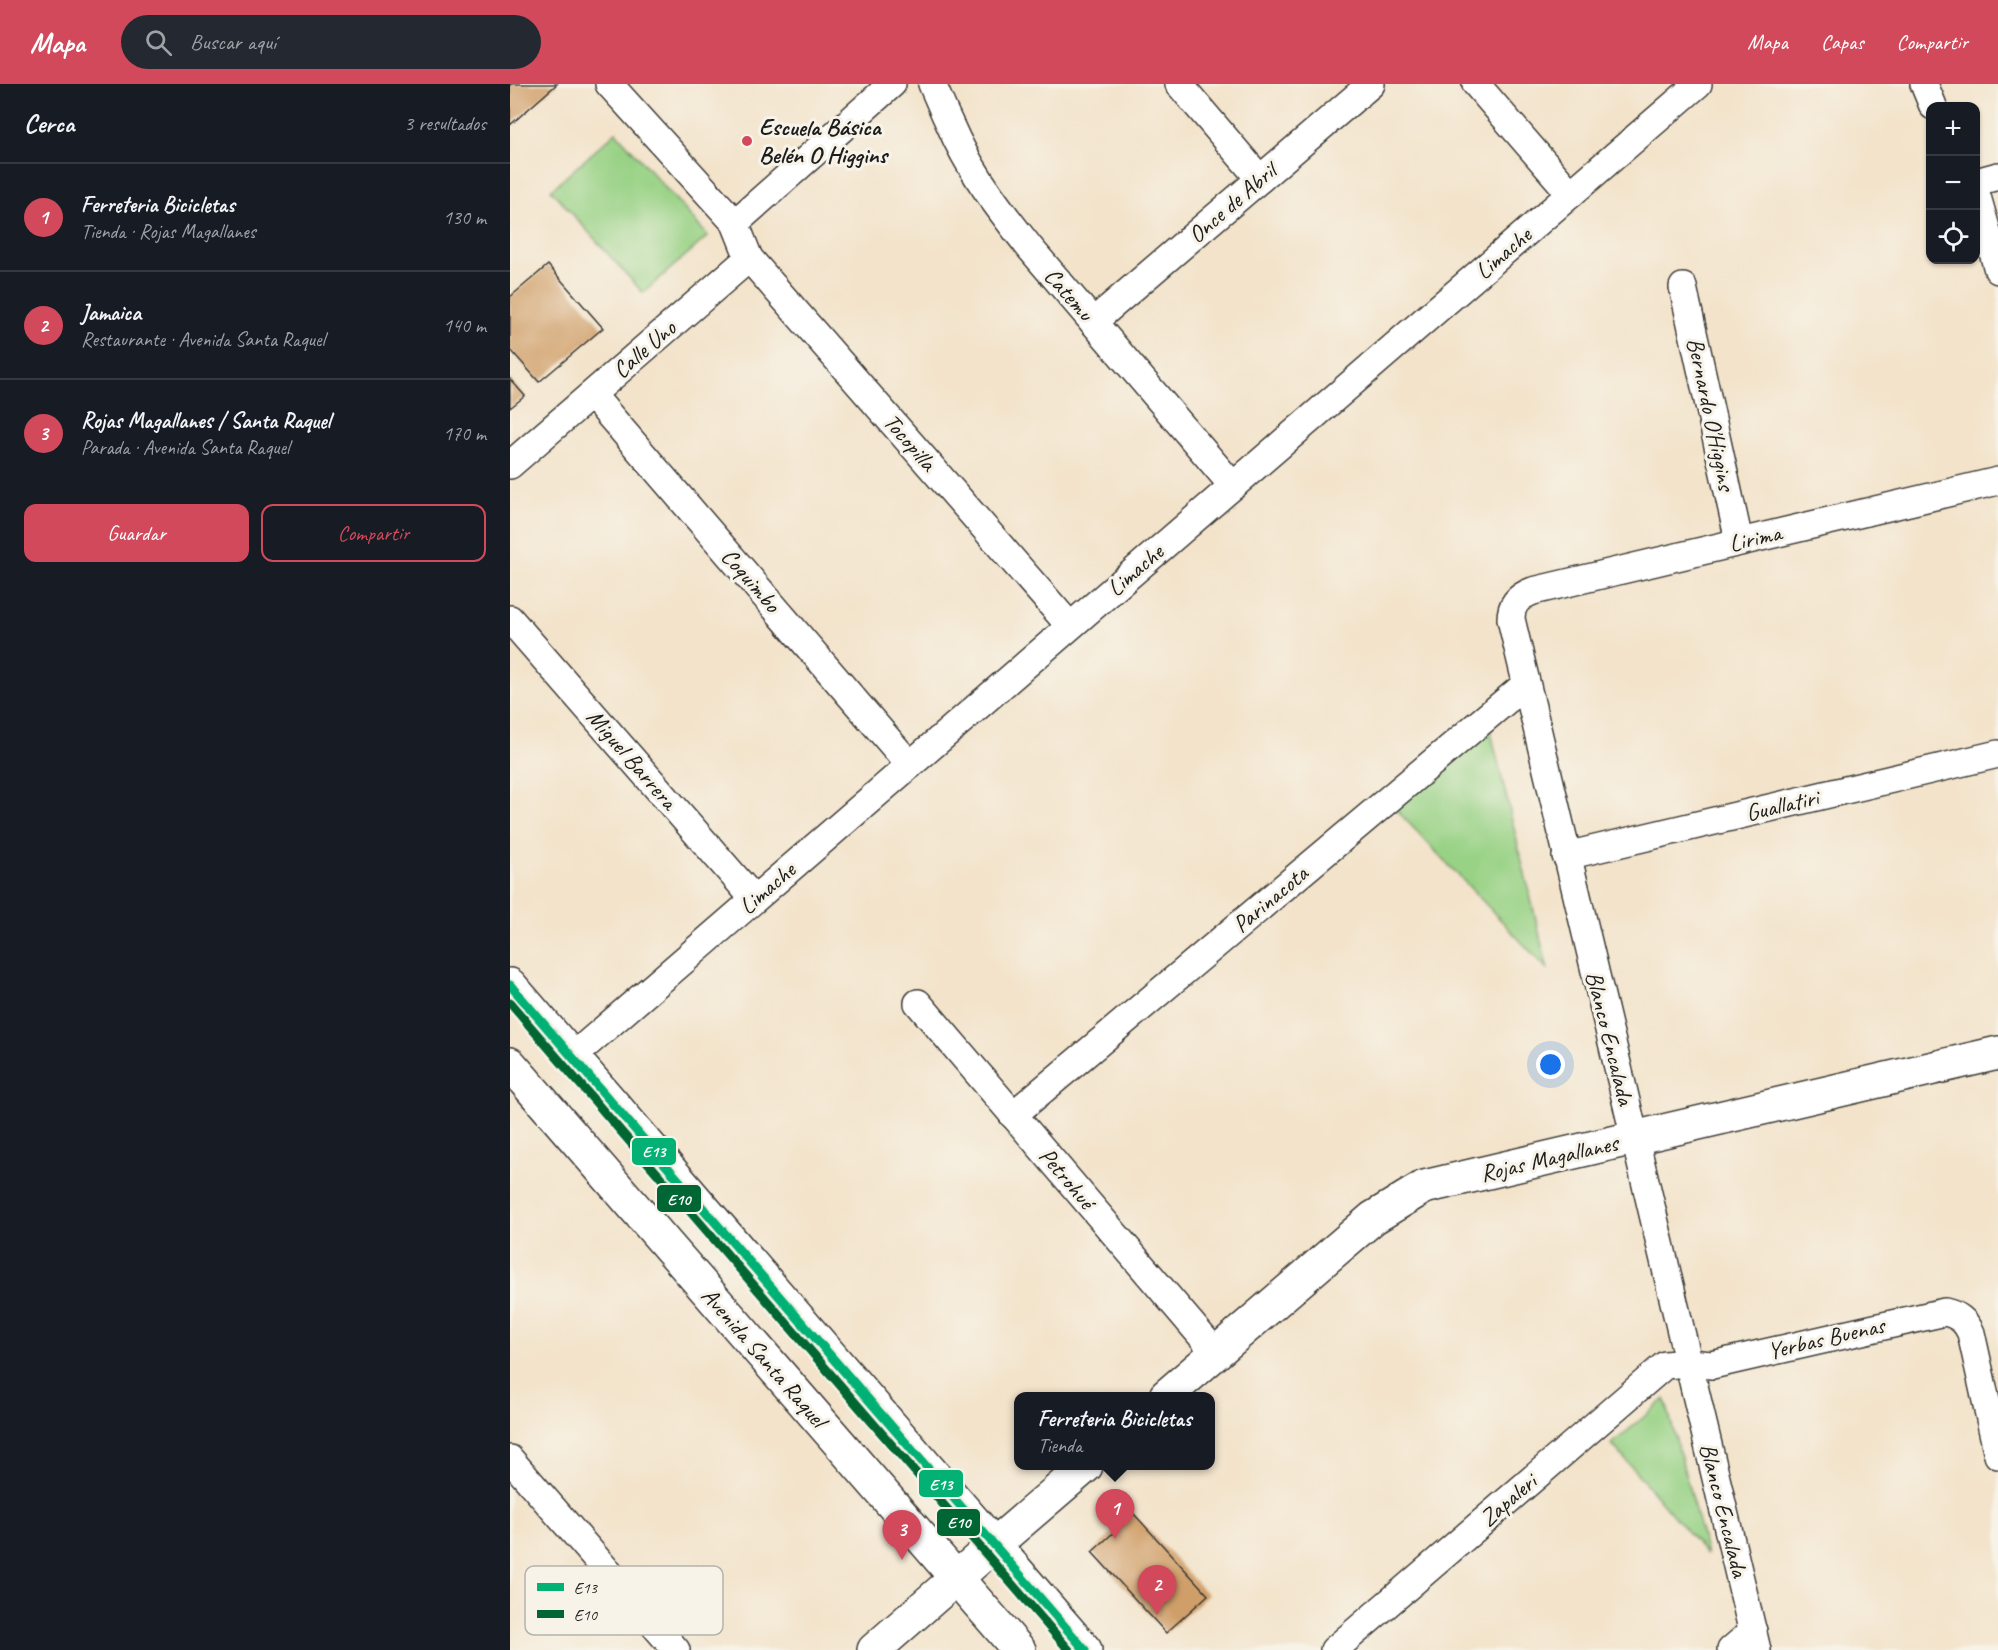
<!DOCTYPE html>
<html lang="es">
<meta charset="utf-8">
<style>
body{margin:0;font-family:Caveat,sans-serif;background:#242831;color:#f1f3f6}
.controls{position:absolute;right:18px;top:18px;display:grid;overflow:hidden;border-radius:12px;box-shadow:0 2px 4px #0004}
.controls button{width:54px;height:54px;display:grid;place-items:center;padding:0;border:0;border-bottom:2px solid #363941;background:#171b24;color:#f1f3f6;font:30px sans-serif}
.you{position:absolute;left:1041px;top:981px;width:21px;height:21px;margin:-15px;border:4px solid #fff;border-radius:50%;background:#1a73e8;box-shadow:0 0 0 9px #1a73e833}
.badge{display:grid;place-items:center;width:39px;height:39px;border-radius:50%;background:#d1495b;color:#fff;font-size:20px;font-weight:700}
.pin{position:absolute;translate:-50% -50px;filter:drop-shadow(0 2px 3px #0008)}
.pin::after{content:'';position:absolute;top:32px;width:21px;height:18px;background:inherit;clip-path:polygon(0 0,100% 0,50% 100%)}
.popup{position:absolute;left:504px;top:1308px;width:201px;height:78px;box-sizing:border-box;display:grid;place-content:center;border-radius:12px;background:#171b24;filter:drop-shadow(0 2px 4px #0005);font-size:20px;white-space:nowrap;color:#9ea1a6}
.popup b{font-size:22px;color:#f1f3f6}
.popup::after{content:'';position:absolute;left:50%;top:100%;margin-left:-12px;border:12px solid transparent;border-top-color:#171b24}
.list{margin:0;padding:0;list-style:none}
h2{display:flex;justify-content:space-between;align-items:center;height:78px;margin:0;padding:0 24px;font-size:26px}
h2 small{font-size:20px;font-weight:400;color:#9ea1a6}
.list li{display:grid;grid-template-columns:39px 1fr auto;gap:18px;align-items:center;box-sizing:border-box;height:108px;padding:0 24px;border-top:2px solid #363941}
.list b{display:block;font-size:22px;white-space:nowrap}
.list p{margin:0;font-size:20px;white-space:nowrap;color:#9ea1a6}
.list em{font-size:20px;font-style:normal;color:#9ea1a6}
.actions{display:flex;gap:12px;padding:18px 24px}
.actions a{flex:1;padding:14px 0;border:2px solid #d1495b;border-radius:12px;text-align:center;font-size:21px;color:#d1495b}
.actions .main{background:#d1495b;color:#fff}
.icon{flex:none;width:33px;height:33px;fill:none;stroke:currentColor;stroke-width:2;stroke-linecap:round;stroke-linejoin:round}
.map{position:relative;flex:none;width:1488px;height:1566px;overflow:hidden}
header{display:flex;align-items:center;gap:36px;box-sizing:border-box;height:84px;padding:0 30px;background:#d1495b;color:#fff}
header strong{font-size:28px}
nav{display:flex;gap:33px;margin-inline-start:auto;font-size:21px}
.search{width:420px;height:54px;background:#242831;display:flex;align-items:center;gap:15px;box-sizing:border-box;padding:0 21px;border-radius:33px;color:#9ea1a6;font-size:22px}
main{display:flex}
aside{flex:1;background:#171b24}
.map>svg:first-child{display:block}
.green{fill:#98d285;stroke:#5a7750;stroke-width:1.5}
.building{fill:#d09f69}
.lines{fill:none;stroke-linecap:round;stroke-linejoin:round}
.minor-casing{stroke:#3c3a36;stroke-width:30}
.tertiary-casing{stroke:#3c3a36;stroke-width:36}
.secondary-casing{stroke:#3c3a36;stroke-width:36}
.minor{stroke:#fff;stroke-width:27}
.tertiary{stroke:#fff;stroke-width:33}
.secondary{stroke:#fff;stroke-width:33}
.bus-1-casing{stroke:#f7f3e8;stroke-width:14}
.bus-2-casing{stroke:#f7f3e8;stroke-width:14}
.bus-1{stroke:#03b175;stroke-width:9}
.bus-2{stroke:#063;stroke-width:9}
.poi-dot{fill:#d1495b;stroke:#f7f3e8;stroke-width:2}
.labels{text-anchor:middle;stroke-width:6;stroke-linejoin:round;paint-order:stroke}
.poi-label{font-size:24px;font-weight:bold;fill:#1c1c1c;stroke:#f7f3e8;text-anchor:start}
.street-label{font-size:24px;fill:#1c1c1c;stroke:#f7f3e8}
.key{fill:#f7f3e8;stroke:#b5b2ab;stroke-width:1.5}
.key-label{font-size:16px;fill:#1c1c1c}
.line-badge{stroke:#f7f3e8;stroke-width:2}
.badge-label{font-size:16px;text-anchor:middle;font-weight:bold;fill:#fff}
</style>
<header>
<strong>Mapa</strong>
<div class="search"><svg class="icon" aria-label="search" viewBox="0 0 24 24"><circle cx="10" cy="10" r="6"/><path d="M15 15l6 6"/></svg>Buscar aquí</div>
<nav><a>Mapa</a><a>Capas</a><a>Compartir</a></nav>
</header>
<main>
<aside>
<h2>Cerca<small>3 resultados</small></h2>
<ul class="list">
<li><span class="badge">1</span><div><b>Ferreteria Bicicletas</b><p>Tienda · Rojas Magallanes</p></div><em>130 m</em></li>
<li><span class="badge">2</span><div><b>Jamaica</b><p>Restaurante · Avenida Santa Raquel</p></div><em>140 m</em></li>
<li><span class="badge">3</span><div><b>Rojas Magallanes / Santa Raquel</b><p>Parada · Avenida Santa Raquel</p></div><em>170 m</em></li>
</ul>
<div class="actions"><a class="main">Guardar</a><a>Compartir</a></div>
</aside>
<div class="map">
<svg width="1488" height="1566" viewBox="0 0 1488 1566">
<rect width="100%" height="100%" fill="#f7f3e8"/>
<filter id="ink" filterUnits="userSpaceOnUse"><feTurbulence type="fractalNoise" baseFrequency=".0167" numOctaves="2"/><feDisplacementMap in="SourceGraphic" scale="12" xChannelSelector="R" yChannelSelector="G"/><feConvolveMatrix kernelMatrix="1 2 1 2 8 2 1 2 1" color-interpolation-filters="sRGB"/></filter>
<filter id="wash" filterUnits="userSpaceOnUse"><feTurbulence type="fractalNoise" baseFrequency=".008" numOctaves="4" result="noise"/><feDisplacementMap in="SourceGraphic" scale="24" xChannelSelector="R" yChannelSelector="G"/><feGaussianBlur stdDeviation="1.35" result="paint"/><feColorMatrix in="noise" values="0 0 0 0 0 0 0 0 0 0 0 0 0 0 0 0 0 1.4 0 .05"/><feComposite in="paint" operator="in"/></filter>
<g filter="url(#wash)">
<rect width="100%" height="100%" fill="#f3e3ca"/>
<g class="green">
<path d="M106,48L198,152L133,209L41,106Z"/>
<path d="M978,636L1038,886L878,717Z"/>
<path d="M1155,1315L1197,1471L1102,1360Z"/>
</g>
<g id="blocks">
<g class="building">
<path d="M0,0H47L0,41Z"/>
<path d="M38,181L93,244L29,298L0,265V213Z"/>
<path d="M0,295L15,312L0,324Z"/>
<path d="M624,1430L698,1511L656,1549L582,1468Z"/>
</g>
</g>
</g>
<g filter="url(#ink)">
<use href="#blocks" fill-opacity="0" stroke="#3c3a36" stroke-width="1.5"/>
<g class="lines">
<defs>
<g id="minor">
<path d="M99,0L225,139L239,174L560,542"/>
<path d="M422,0C430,19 438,37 447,56C466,95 493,130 520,164L723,402"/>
<path d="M669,0L750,95"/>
<path d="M966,0L1061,110"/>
<path d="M1414,0L1423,22"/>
<path d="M1466,98L1488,92"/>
<path d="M1466,109L1488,186"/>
<path d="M225,139L382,0"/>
<path d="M1173,203L1229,457"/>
<path d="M583,238L861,0"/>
<path d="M82,311L400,681"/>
<path d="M0,381L239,174"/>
<path d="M0,535L244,815"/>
<path d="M1056,772L1488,670"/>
<path d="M408,919L706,1269"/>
<path d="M62,973L1188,0"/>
<path d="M503,1031L1016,600"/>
<path d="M0,1375L166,1566"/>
<path d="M824,1566L1155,1281L1178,1279L1202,1281L1435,1228C1448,1231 1455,1236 1461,1249L1488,1371"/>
<path d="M1221,1566L1243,1547"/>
<path d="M1247,1566L1001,535C1001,520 1009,512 1023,507L1488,397"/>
</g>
<g id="tertiary">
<path d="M656,1312L863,1134L914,1103L1488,969"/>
<path d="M484,1461L576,1382"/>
</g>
<g id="secondary">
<path d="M0,901L575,1566"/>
<path d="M0,980L509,1566"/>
<path d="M364,1566L484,1461"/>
</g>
</defs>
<use href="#minor" class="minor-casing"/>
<use href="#tertiary" class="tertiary-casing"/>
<use href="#secondary" class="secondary-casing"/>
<use href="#minor" class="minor"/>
<use href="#tertiary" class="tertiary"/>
<use href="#secondary" class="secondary"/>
<defs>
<path id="bus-1" d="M0,901L575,1566"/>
<path id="bus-2" d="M0,919L559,1566"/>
</defs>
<use href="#bus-1" class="bus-1-casing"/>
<use href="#bus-2" class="bus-2-casing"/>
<use href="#bus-1" class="bus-1"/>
<use href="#bus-2" class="bus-2"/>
</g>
</g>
<circle class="poi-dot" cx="237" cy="57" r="6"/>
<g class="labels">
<g class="poi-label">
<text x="249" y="51">Escuela Básica<tspan x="249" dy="28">Belén O Higgins</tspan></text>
</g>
<g class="street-label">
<text transform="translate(722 119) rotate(-41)" y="8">Once de Abril</text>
<text transform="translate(993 169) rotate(-41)" y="8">Limache</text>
<text transform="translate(559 210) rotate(49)" y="8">Catemu</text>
<text transform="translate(134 265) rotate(-41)" y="8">Calle Uno</text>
<text transform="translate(1201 330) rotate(78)" y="8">Bernardo O'Higgins</text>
<text transform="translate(400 358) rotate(49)" y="8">Tocopilla</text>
<text transform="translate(1245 454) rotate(-13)" y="8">Lirima</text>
<text transform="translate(625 486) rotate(-41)" y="8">Limache</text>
<text transform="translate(241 496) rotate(49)" y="8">Coquimbo</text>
<text transform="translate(122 675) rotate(49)" y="8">Miguel Barrera</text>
<text transform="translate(1272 721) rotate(-13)" y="8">Guallatiri</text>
<text transform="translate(257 804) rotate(-41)" y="8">Limache</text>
<text transform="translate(760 815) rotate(-40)" y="8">Parinacota</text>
<text transform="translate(1100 954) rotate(76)" y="8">Blanco Encalada</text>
<text transform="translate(1039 1074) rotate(-13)" y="8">Rojas Magallanes</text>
<text transform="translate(557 1094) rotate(50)" y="8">Petrohué</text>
<text transform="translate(1316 1254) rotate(-13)" y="8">Yerbas Buenas</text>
<text transform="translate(254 1273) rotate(49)" y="8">Avenida Santa Raquel</text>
<text transform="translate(998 1416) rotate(-41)" y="8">Zapaleri</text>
<text transform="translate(1214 1426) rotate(76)" y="8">Blanco Encalada</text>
</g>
</g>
<rect x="15" y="1482" width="198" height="69" rx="9" class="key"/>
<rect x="27" y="1499" width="27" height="8" fill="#03b175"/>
<rect x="27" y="1526" width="27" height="8" fill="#063"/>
<g class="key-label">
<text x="64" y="1509">E13</text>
<text x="64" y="1536">E10</text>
</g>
<g class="line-badge">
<rect x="121" y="1053" width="46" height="29" rx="6" fill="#03b175"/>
<rect x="146" y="1100" width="46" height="29" rx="6" fill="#063"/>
<rect x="408" y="1385" width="46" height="29" rx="6" fill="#03b175"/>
<rect x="426" y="1424" width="45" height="29" rx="6" fill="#063"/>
</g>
<g class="badge-label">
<text x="144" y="1073">E13</text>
<text x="169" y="1121">E10</text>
<text x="431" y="1406">E13</text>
<text x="449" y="1444">E10</text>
</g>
</svg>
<div class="controls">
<button>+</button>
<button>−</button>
<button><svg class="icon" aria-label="locate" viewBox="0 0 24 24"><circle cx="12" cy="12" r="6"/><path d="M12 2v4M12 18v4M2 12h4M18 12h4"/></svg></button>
</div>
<div class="you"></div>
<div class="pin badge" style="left:605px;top:1455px">1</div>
<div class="popup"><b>Ferreteria Bicicletas</b>Tienda</div>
<div class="pin badge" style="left:647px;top:1531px">2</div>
<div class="pin badge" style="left:392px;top:1476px">3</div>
</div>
</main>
